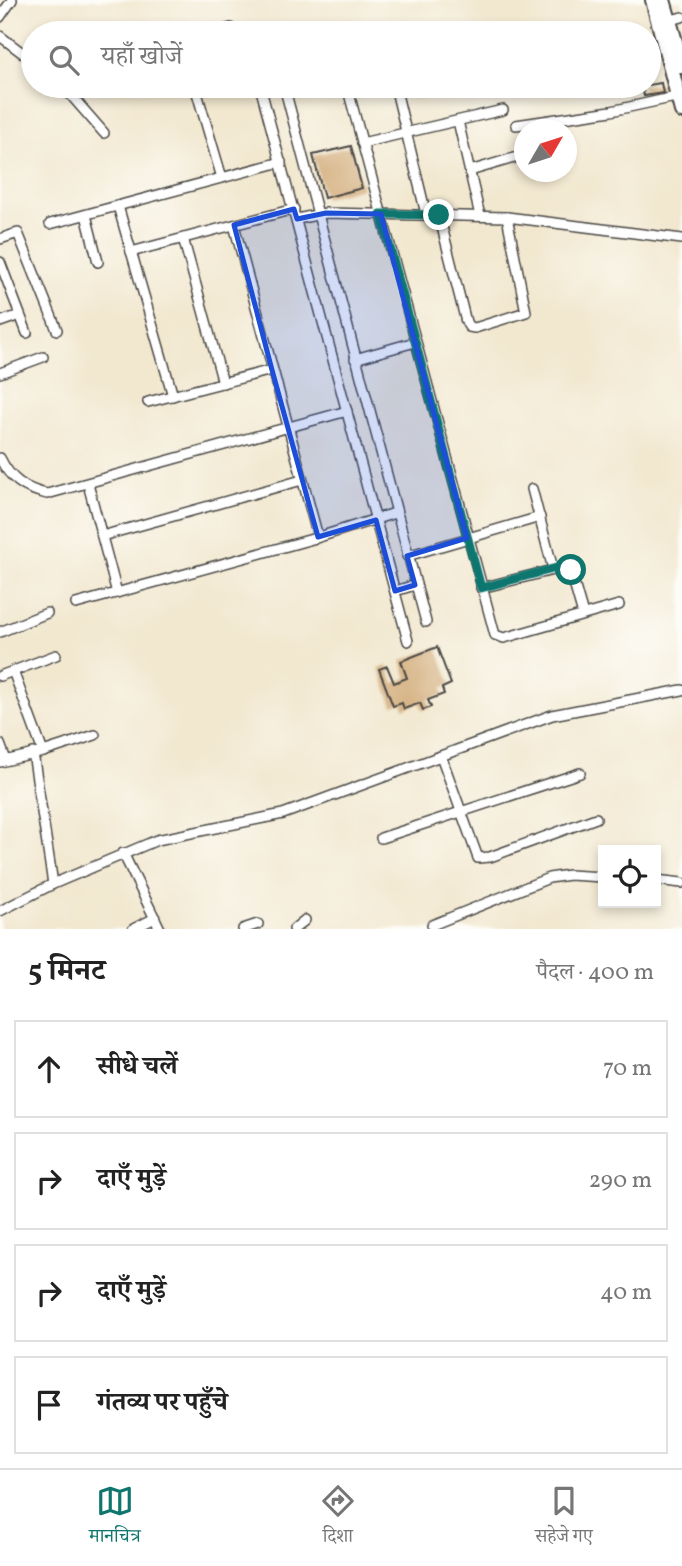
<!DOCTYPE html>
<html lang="hi">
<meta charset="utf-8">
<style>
body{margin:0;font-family:Vollkorn,"Noto Serif Devanagari",serif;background:#f2f2f2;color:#222}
.controls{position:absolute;right:21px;bottom:21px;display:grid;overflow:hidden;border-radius:0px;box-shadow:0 4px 10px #0003}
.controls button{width:63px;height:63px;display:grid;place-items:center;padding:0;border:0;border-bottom:2px solid #e0e0e0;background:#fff;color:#222;font:35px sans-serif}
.compass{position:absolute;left:514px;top:119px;width:63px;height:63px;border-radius:50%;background:#fff;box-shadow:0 4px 10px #0003;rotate:51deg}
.stop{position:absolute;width:21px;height:21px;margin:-16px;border:5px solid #0f766e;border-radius:50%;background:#fff}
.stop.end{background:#0f766e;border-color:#fff;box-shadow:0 2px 7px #0008}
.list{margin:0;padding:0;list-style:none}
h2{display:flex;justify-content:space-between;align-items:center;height:91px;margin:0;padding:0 28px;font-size:30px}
h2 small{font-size:23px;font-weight:400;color:#767676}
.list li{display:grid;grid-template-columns:46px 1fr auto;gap:21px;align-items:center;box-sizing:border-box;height:98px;margin:0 14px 14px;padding:0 14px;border:2px solid #e0e0e0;border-radius:0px}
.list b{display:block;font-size:26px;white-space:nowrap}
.list em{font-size:23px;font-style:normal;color:#767676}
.icon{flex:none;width:38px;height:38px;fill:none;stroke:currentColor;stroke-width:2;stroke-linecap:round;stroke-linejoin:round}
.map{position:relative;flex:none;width:682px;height:929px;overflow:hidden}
.search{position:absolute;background:#fff;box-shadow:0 4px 10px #0003;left:21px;right:21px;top:21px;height:77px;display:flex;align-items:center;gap:18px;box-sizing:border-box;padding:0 24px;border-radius:38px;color:#767676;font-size:26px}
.sheet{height:539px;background:#fff}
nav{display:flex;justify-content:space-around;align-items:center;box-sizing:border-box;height:98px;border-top:2px solid #e0e0e0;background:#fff;font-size:19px;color:#767676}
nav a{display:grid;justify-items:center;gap:4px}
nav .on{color:#0f766e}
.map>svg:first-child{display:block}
.building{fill:#d3ad7b}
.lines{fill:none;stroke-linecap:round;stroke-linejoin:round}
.minor-casing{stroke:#494744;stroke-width:12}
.highway-casing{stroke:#494744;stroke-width:18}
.minor{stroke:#fff;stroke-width:9}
.highway{stroke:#fff;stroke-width:14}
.route{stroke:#0f766e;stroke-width:9}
.marked{fill:#1d4ed8;fill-opacity:0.2;stroke:#1d4ed8;stroke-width:5;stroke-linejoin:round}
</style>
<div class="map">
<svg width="682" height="929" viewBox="0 0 682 929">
<rect width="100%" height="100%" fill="#fdfcf7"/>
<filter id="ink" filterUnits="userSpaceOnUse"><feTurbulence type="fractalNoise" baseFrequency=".0143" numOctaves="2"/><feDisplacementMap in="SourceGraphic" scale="14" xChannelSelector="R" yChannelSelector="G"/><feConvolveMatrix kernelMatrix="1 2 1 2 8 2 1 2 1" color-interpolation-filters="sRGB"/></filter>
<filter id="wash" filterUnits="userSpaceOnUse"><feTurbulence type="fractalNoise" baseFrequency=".00686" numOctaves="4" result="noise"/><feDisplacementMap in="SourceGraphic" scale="28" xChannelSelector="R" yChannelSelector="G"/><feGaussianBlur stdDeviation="1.57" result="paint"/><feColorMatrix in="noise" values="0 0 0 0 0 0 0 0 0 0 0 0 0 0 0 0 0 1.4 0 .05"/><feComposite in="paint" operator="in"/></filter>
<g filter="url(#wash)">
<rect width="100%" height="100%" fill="#f2e8d0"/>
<g id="blocks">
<g class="building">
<path d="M661,83L663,93L644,96L642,86Z"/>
<path d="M351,146L362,188L324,198L313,155Z"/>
<path d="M437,647L451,684L442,688L444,694L428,700L431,707L423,710L420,703L404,709L402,703L393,706L379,669L387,666L394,683L407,678L401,661Z"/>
</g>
</g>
</g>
<g filter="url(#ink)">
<use href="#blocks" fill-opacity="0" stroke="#494744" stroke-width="2"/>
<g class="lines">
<defs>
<g id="minor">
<path d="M0,17L12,0"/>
<path d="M671,20L682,17"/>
<path d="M212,33L231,28"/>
<path d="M341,33L362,28"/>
<path d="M0,36L33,61"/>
<path d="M63,86L104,133"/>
<path d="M195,86L222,178"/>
<path d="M260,86L408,641"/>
<path d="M284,86L426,622"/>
<path d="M347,86L495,635L504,638L619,605"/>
<path d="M395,86L426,214"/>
<path d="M458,121L480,216"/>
<path d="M516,125L611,111L680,96"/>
<path d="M362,143L503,110"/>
<path d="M470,171L524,155"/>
<path d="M118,206L173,396"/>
<path d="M86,215L98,262"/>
<path d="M439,215L466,322L469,327L475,328L526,312L507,217"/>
<path d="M297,219L326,213L507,217L682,239"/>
<path d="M50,224L281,162"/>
<path d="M234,225L318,537"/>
<path d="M183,238L223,383"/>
<path d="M0,239L18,233L57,330"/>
<path d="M131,252L294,209"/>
<path d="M0,262L27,333"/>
<path d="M0,322L20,315"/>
<path d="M355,359L415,342"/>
<path d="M0,373L43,357"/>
<path d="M148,402L272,370"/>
<path d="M0,458C10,479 24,489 47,494L347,411"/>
<path d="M88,484L117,593"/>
<path d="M532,489L553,569"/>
<path d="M102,536L302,480"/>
<path d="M407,556L540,517"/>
<path d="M481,588L569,566L583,615"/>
<path d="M395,591L415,585"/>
<path d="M76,604L316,538L395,513"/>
<path d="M0,632L47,613"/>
<path d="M13,671L43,752"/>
<path d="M0,676L56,655"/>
<path d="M0,744L6,760"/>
<path d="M33,753L53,884"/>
<path d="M441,756L478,858L490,857L596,818"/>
<path d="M0,762L43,752L95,735"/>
<path d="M381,838L580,773"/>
<path d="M123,853L160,929"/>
<path d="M656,880L682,883"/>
<path d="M0,911L53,884L157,840L283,814L552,715L682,690"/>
<path d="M432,925L549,878L569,875L603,877"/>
<path d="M133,929L155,918"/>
<path d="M243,929L258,924"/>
<path d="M294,929L305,920"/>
</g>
<g id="highway">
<path d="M653,0L682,111"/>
<path d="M663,0L682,66"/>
</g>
</defs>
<use href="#minor" class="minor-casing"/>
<use href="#highway" class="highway-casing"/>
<use href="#minor" class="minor"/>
<use href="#highway" class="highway"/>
</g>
</g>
<g class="lines" filter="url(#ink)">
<path class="route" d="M439,215L381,214L481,588L564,566L571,570"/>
</g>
<path class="marked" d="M294,209L297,219L326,213L381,214L467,538L407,556L415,585L395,591L376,520L318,537L272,370L234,225Z"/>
</svg>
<div class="controls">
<button><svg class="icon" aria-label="locate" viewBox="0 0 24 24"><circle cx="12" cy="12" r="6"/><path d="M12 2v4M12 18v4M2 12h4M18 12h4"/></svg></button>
</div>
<svg class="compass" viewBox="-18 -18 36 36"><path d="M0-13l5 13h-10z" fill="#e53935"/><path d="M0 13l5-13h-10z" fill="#767676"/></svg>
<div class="stop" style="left:571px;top:570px"></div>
<div class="stop end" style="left:439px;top:215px"></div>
<div class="search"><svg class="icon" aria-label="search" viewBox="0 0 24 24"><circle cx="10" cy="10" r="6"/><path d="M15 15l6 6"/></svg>यहाँ खोजें</div>
</div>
<section class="sheet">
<h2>5 मिनट<small>पैदल · 400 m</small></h2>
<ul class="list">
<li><svg class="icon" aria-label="ahead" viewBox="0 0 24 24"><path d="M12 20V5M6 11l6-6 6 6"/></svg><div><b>सीधे चलें</b></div><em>70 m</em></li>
<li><svg class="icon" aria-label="right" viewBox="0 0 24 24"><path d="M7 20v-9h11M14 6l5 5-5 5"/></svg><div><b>दाएँ मुड़ें</b></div><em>290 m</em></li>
<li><svg class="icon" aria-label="right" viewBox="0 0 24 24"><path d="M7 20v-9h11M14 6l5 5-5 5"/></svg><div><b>दाएँ मुड़ें</b></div><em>40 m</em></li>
<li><svg class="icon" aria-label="arrive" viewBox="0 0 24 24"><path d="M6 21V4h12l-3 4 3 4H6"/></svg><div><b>गंतव्य पर पहुँचे</b></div></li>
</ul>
</section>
<nav>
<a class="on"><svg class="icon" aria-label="map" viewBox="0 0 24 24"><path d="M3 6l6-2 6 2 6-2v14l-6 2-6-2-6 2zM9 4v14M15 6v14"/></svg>मानचित्र</a>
<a><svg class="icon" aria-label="directions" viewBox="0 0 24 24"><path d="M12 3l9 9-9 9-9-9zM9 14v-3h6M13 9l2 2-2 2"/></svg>दिशा</a>
<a><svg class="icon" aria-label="saved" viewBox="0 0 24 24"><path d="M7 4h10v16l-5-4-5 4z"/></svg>सहेजे गए</a>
</nav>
